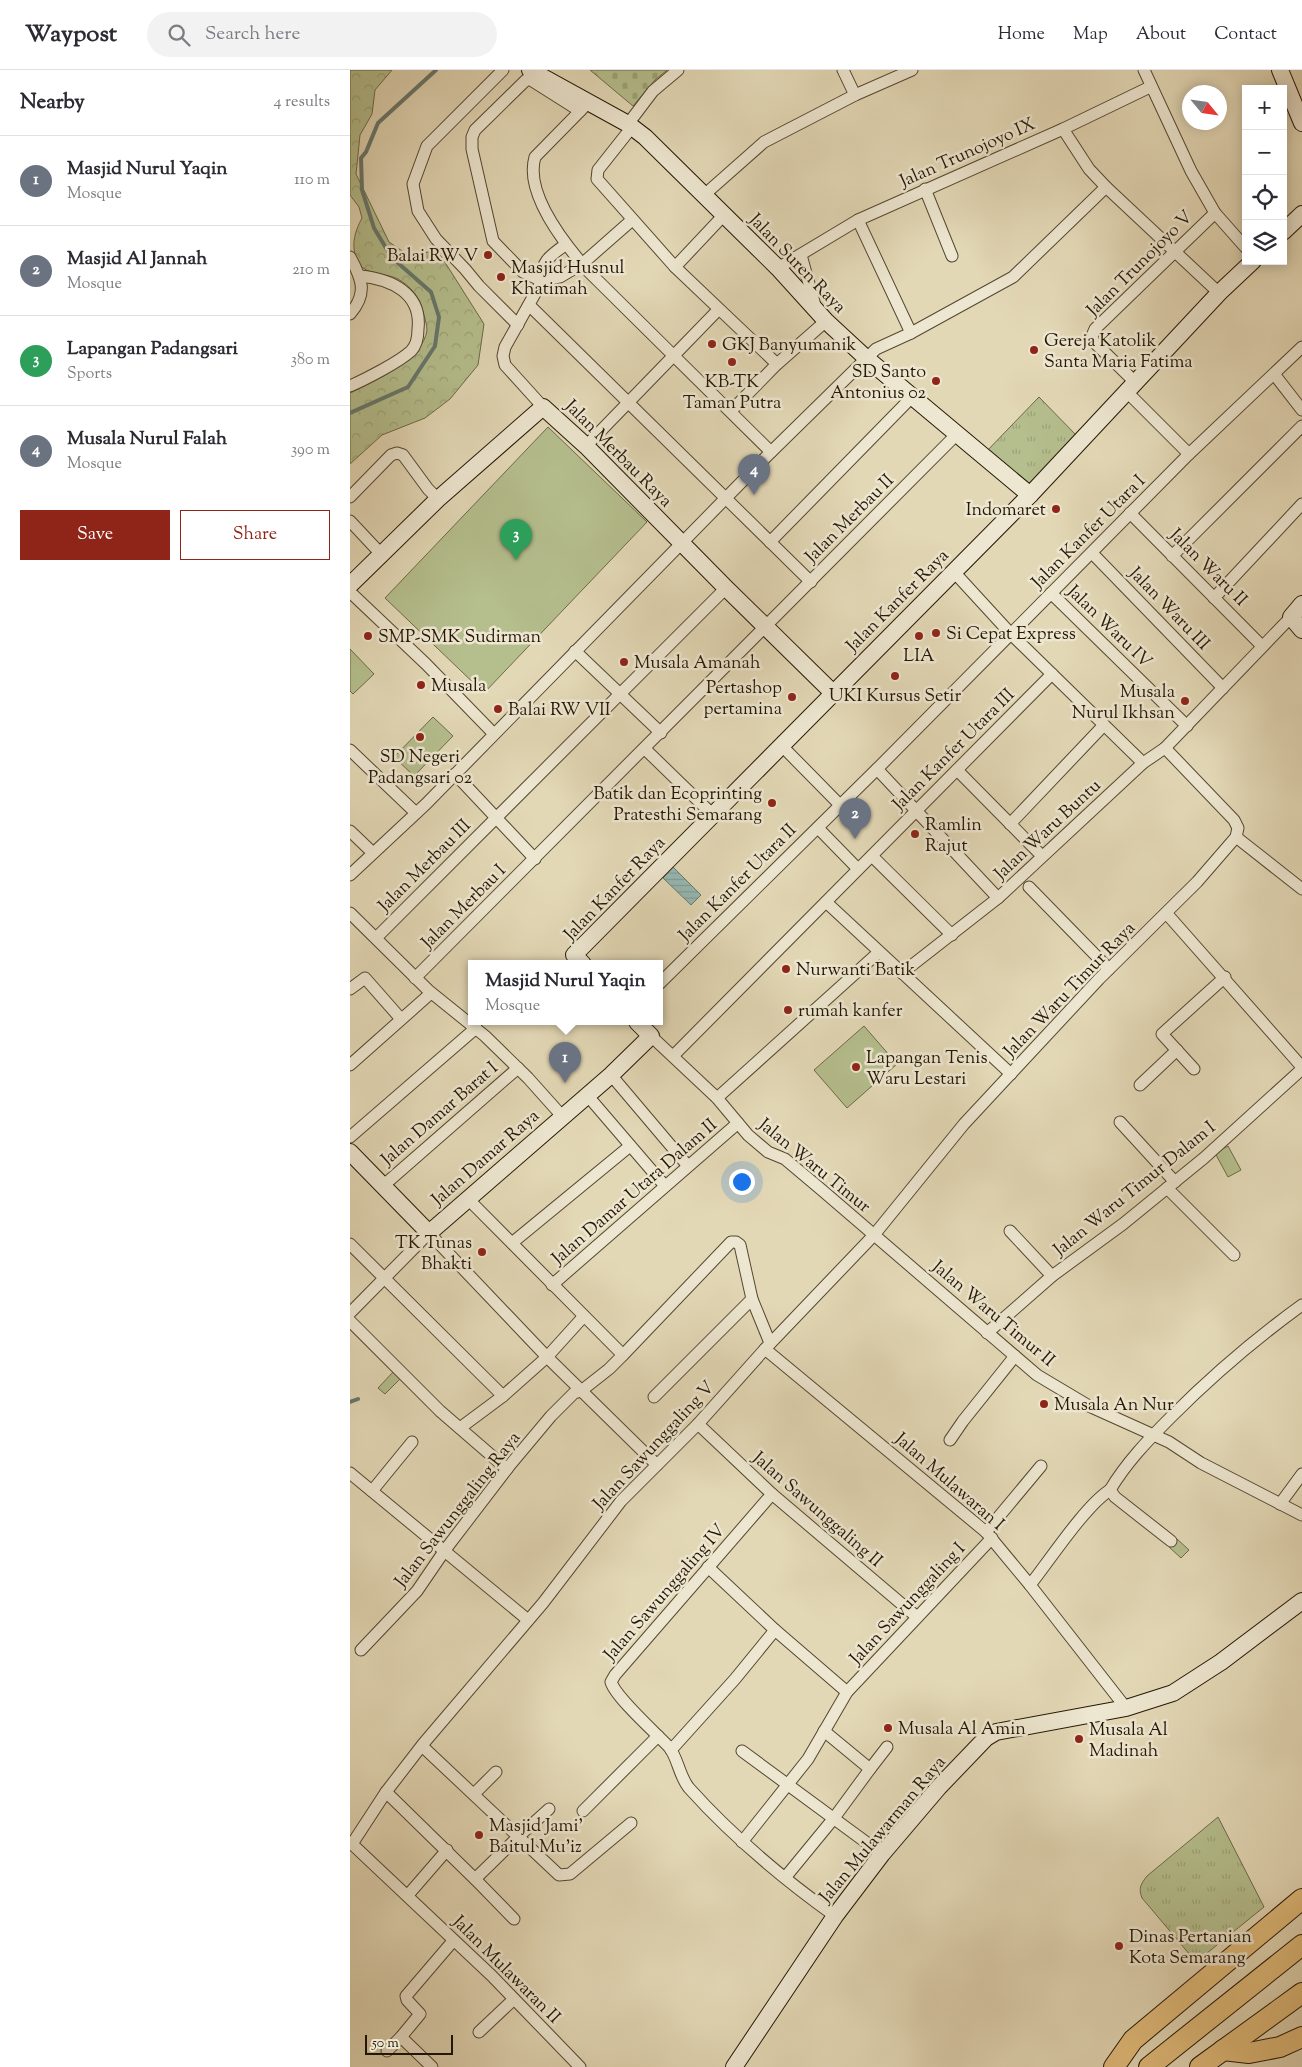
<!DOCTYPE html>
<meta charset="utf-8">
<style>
body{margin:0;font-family:"Sorts Mill Goudy",serif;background:#f2f2f3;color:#2b2b33}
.controls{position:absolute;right:15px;top:15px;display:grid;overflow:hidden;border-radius:0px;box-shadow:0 2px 12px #0003}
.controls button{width:45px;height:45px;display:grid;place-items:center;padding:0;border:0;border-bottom:1px solid #e1e1e2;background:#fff;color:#2b2b33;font:25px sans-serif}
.compass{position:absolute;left:832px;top:15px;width:45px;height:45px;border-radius:50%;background:#fff;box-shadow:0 2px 12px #0003;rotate:119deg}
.scale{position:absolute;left:15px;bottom:12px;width:88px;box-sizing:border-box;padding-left:5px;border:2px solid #241705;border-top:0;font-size:14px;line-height:18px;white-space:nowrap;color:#241705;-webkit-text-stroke:4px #ede6d0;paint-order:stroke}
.you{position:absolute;left:391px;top:1111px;width:18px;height:18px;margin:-12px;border:4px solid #fff;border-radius:50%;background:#1a73e8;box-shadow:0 0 0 8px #1a73e833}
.badge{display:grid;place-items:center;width:32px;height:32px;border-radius:50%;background:#8f2418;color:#fff;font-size:16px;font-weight:700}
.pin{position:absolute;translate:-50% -41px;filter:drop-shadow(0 1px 2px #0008)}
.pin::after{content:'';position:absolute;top:26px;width:18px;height:15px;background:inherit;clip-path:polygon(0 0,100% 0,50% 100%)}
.popup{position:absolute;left:118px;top:890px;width:195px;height:65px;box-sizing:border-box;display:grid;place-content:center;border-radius:0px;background:#fff;filter:drop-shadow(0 1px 4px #0005);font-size:16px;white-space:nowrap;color:#7c7c81}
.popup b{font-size:19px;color:#2b2b33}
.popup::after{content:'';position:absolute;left:50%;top:100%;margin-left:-10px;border:10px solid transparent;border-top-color:#fff}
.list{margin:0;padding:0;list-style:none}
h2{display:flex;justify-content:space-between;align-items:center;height:65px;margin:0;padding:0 20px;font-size:21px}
h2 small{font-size:16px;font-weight:400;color:#7c7c81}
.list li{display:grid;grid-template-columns:32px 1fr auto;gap:15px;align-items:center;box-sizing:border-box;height:90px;padding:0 20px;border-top:1px solid #e1e1e2}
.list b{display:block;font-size:19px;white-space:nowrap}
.list p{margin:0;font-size:16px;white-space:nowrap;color:#7c7c81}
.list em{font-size:16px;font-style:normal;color:#7c7c81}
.actions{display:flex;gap:10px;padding:15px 20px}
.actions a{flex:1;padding:11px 0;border:1px solid #8f2418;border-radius:0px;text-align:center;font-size:18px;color:#8f2418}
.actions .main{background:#8f2418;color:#fff}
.icon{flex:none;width:28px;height:28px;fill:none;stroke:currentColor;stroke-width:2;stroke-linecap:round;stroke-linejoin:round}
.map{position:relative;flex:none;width:952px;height:1997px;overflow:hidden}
header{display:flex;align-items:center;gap:30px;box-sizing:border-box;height:70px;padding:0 25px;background:#fff;border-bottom:1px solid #e1e1e2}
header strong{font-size:24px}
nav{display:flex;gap:28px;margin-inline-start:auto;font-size:18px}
.search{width:350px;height:45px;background:#f2f2f3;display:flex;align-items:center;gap:12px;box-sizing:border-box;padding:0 18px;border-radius:28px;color:#7c7c81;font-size:19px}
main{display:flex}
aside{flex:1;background:#fff}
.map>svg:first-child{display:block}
.grass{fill:url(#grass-tufts);stroke:#6c6a49}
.forest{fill:url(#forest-crowns);stroke:#6c6a49}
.cemetery{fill:url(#cemetery-stones);stroke:#6c6a49}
.pitch{fill:#b5be8d;stroke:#6c6a49}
.water{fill:url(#water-rules);stroke:#68786e}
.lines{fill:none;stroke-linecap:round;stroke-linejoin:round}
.stream{stroke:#68786e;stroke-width:4}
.street-casing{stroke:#544731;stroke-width:13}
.secondary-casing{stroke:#241705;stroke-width:18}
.highway-casing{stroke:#241705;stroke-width:22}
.street{stroke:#ede6d0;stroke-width:11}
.secondary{stroke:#ede6d0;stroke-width:16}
.highway{stroke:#e2bc7b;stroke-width:20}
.poi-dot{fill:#8f2418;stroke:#ede6d0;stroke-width:2}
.labels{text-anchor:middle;stroke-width:5;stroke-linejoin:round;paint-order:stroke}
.street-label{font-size:18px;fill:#241705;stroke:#ede6d0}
.poi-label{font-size:18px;fill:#241705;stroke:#ede6d0;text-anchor:start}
</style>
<header>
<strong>Waypost</strong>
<div class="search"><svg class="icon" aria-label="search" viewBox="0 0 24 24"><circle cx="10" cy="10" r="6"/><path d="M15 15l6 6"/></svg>Search here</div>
<nav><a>Home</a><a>Map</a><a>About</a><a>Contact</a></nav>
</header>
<main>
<aside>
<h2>Nearby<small>4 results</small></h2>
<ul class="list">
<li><span class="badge" style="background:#6b7280">1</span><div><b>Masjid Nurul Yaqin</b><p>Mosque</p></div><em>110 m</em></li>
<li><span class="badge" style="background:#6b7280">2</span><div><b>Masjid Al Jannah</b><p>Mosque</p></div><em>210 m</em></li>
<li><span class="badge" style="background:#2e9e5b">3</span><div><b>Lapangan Padangsari</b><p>Sports</p></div><em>380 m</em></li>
<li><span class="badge" style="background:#6b7280">4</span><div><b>Musala Nurul Falah</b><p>Mosque</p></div><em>390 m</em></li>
</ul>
<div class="actions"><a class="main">Save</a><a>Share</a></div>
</aside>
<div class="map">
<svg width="952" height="1997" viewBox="0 0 952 1997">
<defs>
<pattern id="grass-tufts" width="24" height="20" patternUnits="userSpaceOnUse" patternTransform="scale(1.25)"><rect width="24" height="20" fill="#b5be8d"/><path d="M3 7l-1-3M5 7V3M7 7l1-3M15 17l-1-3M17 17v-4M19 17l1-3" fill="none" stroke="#9ca378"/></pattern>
<pattern id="forest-crowns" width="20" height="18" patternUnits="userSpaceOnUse" patternTransform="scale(1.25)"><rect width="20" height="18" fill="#b5be8d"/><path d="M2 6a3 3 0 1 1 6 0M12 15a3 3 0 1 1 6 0" fill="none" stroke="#9ca378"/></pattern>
<pattern id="cemetery-stones" width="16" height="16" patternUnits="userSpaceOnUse" patternTransform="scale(1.25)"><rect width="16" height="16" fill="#b5be8d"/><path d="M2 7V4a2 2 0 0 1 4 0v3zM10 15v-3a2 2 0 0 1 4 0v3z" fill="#9ca378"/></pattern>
<pattern id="water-rules" width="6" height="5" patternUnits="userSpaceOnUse" patternTransform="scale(1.25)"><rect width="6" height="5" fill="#96b9b4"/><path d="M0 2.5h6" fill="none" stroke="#819e99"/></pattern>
</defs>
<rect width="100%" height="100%" fill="#e3d8b6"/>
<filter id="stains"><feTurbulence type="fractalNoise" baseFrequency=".004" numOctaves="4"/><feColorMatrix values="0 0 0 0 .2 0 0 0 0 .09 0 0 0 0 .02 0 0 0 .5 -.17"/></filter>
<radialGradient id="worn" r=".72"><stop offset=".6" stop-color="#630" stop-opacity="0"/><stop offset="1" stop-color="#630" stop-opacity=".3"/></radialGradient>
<g class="grass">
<path d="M689,327L727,366L681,420L633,385Z"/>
<path d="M868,1747L914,1837L846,1892L792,1828C788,1818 791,1814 797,1806Z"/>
</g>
<path class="forest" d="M0,0H42L25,20L22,44L10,65L6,104L39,172L58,185L79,182L91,186L134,254L128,295L100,329L75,348L32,365L0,394V323C23,312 74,288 77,260C77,254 74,246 73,241C70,227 60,216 48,209C36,203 17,205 9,194C0,178 4,163 12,148L9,137L0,125Z"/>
<path class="cemetery" d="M240,0H317L305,10L283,36Z"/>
<g class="pitch">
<path d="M198,357L297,452L134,623L35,528Z"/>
<path d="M0,579L24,604L3,624L0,621Z"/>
<path d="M83,647L103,666L64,706L44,687Z"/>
<path d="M514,956L547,994L497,1038L464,1000Z"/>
<path d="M878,1076L891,1100L878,1107L865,1083Z"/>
<path d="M45,1300L52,1307L35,1324L28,1318Z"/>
<path d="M827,1469L839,1480L831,1488L819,1477Z"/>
</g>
<path class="water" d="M323,797L351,825L341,835L313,808Z"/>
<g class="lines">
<g class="stream">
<path d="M0,343L58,317L85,276L89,247L81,222L48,193L36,178L24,158L12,120L11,88L16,82L28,53L86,0"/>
<path d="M0,1332L8,1329"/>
</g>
<defs>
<g id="street">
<path d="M153,0L77,76L63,114L68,141L86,169L115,199L129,216L168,255"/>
<path d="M493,0L505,25"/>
<path d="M794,0L841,101L865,143L896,178"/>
<path d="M230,41L181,10H176L125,60L122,67V79L143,171L173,202L192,211L210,207L232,194L282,150"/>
<path d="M278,54L303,21L328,0"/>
<path d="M282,57L248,100L247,109L325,197L427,294"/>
<path d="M713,59L739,99L756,117L869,223"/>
<path d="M575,119L602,186"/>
<path d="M353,126L414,72L505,25L562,0"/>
<path d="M508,150L561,263"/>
<path d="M451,185L466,239"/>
<path d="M0,187C12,209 18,223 0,244"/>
<path d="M325,197L373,146"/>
<path d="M428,198L508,150L713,59L800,17"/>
<path d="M179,235L461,512"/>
<path d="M924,304L952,340"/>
<path d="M786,313L744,272L742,266L745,259L865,143"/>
<path d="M0,316C16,309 49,292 61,281C67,275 68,267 68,259C72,223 41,209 10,206"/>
<path d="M777,322L839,384"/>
<path d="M193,337L155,295L153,286L155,277L192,211C190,192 201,185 215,175"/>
<path d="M381,341L427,294L476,251"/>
<path d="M236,376L368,240"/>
<path d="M421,382L526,279L561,263L663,207L756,117"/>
<path d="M0,427L41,385L47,383L53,385L78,419L88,429"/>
<path d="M780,443L912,576"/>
<path d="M0,451L31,484"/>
<path d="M420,472L562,327"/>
<path d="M742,483L873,618"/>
<path d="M822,486L952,356"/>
<path d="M604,502L660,563L793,693"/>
<path d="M0,522L76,594L144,664"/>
<path d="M701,523L837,656"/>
<path d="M864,528L952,434"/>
<path d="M225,581L311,663"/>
<path d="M431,675L490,735"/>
<path d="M295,679L363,745"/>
<path d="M0,680L66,743"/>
<path d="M527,699L648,828"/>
<path d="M607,700L692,786"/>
<path d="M105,704L185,789"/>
<path d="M660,754L754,655"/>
<path d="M468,758L508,799"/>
<path d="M0,761L23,783"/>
<path d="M886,767L952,819"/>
<path d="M522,786L602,865"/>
<path d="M0,805L76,734L421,382L240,203C217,177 174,124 185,87L239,32"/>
<path d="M679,817L759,899"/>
<path d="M476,832L661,1004"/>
<path d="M0,843L78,920L135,966L178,1008L212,1046"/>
<path d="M817,844L952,997"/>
<path d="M26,868L376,518"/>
<path d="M552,903L648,828L793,693L815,678L941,547"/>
<path d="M65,908L607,364"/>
<path d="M309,914L527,699L839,384L952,277"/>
<path d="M0,919L15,908L51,949"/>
<path d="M301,966L367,1028L398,1065L418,1082L435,1089L473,1121L687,1305L739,1336L819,1372L851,1393L952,1445"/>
<path d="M323,986L702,604"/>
<path d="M0,995L81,923"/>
<path d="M844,999L812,964L875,907"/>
<path d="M261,1005L338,1096"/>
<path d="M790,1015L827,980"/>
<path d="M237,1025L315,1116"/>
<path d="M367,1028L529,882"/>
<path d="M770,1052L825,1112"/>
<path d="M0,1067L126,958"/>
<path d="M34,1115L168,998"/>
<path d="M817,1118L884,1185"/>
<path d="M660,1161L702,1206"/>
<path d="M162,1173L280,1076"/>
<path d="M0,1174L153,1326"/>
<path d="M202,1215L388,1053"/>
<path d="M0,1243L79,1163L197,1287L307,1395"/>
<path d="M0,1251L90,1341L157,1399"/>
<path d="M637,1263L702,1206L773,1154L854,1088L952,999"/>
<path d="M415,1279L636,1462L680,1515L776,1638"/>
<path d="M273,1285L381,1172H386L390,1175L402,1229L420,1273"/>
<path d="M304,1327L402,1229"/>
<path d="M348,1354L422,1424L567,1547"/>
<path d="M110,1358L153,1326L197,1287L234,1246"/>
<path d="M600,1370L613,1351L665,1286"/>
<path d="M0,1403L178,1550"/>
<path d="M22,1421L62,1372"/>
<path d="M422,1424L265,1605L261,1612C266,1628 306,1663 319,1677C328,1688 329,1706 339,1718C383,1767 432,1808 485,1846"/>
<path d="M930,1434L952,1404"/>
<path d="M636,1462L691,1396"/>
<path d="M821,1471L765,1427L760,1420C776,1393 798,1370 821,1347C862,1306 905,1269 952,1235"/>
<path d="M358,1497L425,1560L497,1622"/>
<path d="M680,1515C700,1490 735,1436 760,1420"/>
<path d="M11,1580L67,1521L95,1480L160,1395L201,1346L224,1323L231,1321L259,1299L273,1285L117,1128"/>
<path d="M72,1676L209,1805L220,1804L281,1753"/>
<path d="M321,1680L385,1609L425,1560"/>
<path d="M392,1681L532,1784"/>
<path d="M520,1699L537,1677"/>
<path d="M36,1722L125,1809L165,1770"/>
<path d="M124,1724L146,1702"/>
<path d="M233,1741L308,1666"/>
<path d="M168,1767L199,1739"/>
<path d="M392,1772L458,1689L497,1622L642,1468"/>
<path d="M438,1804L484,1748L520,1699L474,1661"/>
<path d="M125,1809L164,1849"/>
<path d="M58,1825L97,1780"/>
<path d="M129,1962L164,1929"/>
<path d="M37,1981L51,1967"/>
<path d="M82,1997L51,1967L70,1944L57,1930L56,1926L103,1871"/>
<path d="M230,1997L142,1906L2,1774L36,1722L73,1674L193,1533L271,1431L348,1354L415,1279L524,1165L614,1054L749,909L847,812L886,767L888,758L884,750L815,678"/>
</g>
<g id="secondary">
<path d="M180,0L278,54L295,67L428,198L476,251L516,288L680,425"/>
<path d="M930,0L952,53"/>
<path d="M933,162L952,144"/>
<path d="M0,515L88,429L193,337L236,376L376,518L482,622"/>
<path d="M952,534L941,547L952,560"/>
<path d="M233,894L224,885L680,425L869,223L903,191"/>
<path d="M0,1082L79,1163L261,1005L301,966L287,952"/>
<path d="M384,1997L485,1846L532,1784L589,1717L636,1668L646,1662L776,1638L823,1623L871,1592L952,1531"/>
</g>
<g id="highway">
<path d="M873,1980L899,1983L930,1977L952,1967"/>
<path d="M764,1997L783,1970L952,1829"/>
<path d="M799,1997L952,1875"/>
<path d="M850,1997L952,1923"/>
</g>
</defs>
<use href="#street" class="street-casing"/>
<use href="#secondary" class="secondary-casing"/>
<use href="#highway" class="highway-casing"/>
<use href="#street" class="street"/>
<use href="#secondary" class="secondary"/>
<use href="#highway" class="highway"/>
</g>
<g class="poi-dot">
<circle cx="138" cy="185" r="5"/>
<circle cx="151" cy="207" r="5"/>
<circle cx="362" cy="274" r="5"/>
<circle cx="684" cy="280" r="5"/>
<circle cx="382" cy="292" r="5"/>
<circle cx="586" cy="311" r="5"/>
<circle cx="706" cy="439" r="5"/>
<circle cx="586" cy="563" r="5"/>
<circle cx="18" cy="566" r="5"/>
<circle cx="569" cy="566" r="5"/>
<circle cx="274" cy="592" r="5"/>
<circle cx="545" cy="606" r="5"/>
<circle cx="71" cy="615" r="5"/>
<circle cx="442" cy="627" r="5"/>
<circle cx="835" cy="631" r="5"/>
<circle cx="148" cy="639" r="5"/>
<circle cx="70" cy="667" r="5"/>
<circle cx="422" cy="733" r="5"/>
<circle cx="565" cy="764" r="5"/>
<circle cx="436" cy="899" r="5"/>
<circle cx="438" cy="940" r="5"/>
<circle cx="506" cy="997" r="5"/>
<circle cx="132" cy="1182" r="5"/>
<circle cx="694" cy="1334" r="5"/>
<circle cx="538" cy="1658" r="5"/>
<circle cx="729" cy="1669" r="5"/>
<circle cx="129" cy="1765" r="5"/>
<circle cx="769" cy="1876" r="5"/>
</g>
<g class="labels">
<g class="street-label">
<text transform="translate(617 82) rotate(-24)" y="6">Jalan Trunojoyo IX</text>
<text transform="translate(448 193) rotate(46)" y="6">Jalan Suren Raya</text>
<text transform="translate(789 193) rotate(-45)" y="6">Jalan Trunojoyo V</text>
<text transform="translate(269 383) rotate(45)" y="6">Jalan Merbau Raya</text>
<text transform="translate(499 448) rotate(-45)" y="6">Jalan Merbau II</text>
<text transform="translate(738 461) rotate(-45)" y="6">Jalan Kanfer Utara I</text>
<text transform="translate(859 497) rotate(45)" y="6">Jalan Waru II</text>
<text transform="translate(547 530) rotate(-45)" y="6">Jalan Kanfer Raya</text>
<text transform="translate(820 538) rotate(46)" y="6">Jalan Waru III</text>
<text transform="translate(760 556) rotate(44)" y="6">Jalan Waru IV</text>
<text transform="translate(603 679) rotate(-45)" y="6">Jalan Kanfer Utara III</text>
<text transform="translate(697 759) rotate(-43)" y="6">Jalan Waru Buntu</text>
<text transform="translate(74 795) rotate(-45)" y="6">Jalan Merbau III</text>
<text transform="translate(387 812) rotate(-45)" y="6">Jalan Kanfer Utara II</text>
<text transform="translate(264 818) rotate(-46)" y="6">Jalan Kanfer Raya</text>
<text transform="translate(113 836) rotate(-45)" y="6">Jalan Merbau I</text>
<text transform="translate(719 919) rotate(-46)" y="6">Jalan Waru Timur Raya</text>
<text transform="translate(89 1043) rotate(-41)" y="6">Jalan Damar Barat I</text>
<text transform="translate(135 1087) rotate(-41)" y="6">Jalan Damar Raya</text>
<text transform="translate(465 1095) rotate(39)" y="6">Jalan Waru Timur</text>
<text transform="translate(784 1118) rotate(-39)" y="6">Jalan Waru Timur Dalam I</text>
<text transform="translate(284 1121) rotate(-41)" y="6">Jalan Damar Utara Dalam II</text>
<text transform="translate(644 1243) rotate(40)" y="6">Jalan Waru Timur II</text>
<text transform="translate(303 1375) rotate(-47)" y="6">Jalan Sawunggaling V</text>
<text transform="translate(600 1411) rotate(41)" y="6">Jalan Mulawaran I</text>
<text transform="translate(107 1439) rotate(-52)" y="6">Jalan Sawunggaling Raya</text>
<text transform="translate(468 1439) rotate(41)" y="6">Jalan Sawunggaling II</text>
<text transform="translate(314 1522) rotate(-49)" y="6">Jalan Sawunggaling IV</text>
<text transform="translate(557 1533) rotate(-47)" y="6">Jalan Sawunggaling I</text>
<text transform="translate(532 1759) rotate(-50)" y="6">Jalan Mulawarman Raya</text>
<text transform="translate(157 1899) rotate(45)" y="6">Jalan Mulawaran II</text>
</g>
<g class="poi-label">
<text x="128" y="191" text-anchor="end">Balai RW V</text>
<text x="161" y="203">Masjid Husnul<tspan x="161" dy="21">Khatimah</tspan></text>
<text x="694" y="276">Gereja Katolik<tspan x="694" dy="21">Santa Maria Fatima</tspan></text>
<text x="372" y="280">GKJ Banyumanik</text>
<text x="576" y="307" text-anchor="end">SD Santo<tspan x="576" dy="21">Antonius 02</tspan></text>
<text x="382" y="317" text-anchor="middle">KB-TK<tspan x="382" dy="21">Taman Putra</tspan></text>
<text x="696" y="445" text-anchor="end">Indomaret</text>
<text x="596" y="569">Si Cepat Express</text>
<text x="28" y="572">SMP-SMK Sudirman</text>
<text x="569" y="591" text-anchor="middle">LIA</text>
<text x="284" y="598">Musala Amanah</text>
<text x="81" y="621">Musala</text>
<text x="432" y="623" text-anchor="end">Pertashop<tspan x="432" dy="21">pertamina</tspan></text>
<text x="825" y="627" text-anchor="end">Musala<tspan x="825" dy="21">Nurul Ikhsan</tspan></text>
<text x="545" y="631" text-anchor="middle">UKI Kursus Setir</text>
<text x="158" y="645">Balai RW VII</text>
<text x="70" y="692" text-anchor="middle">SD Negeri<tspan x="70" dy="21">Padangsari 02</tspan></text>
<text x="412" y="729" text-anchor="end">Batik dan Ecoprinting<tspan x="412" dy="21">Pratesthi Semarang</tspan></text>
<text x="575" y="760">Ramlin<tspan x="575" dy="21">Rajut</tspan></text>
<text x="446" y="905">Nurwanti Batik</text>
<text x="448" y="946">rumah kanfer</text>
<text x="516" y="993">Lapangan Tenis<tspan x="516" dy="21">Waru Lestari</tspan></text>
<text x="122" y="1178" text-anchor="end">TK Tunas<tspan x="122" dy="21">Bhakti</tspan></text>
<text x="704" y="1340">Musala An Nur</text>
<text x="548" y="1664">Musala Al Amin</text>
<text x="739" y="1665">Musala Al<tspan x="739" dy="21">Madinah</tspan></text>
<text x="139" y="1761">Masjid Jami'<tspan x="139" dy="21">Baitul Mu'iz</tspan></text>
<text x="779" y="1872">Dinas Pertanian<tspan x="779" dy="21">Kota Semarang</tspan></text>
</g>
</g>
<rect width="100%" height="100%" filter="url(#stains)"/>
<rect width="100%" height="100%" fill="url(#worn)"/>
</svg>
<div class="controls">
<button>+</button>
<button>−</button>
<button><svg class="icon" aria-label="locate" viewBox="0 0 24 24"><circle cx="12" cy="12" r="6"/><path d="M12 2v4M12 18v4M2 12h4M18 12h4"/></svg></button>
<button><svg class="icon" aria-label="layers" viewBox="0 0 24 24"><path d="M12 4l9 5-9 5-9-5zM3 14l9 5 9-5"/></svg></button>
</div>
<svg class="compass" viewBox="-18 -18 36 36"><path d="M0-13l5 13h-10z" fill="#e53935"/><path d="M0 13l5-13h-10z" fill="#7c7c81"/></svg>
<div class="scale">50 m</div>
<div class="you"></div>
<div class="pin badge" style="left:215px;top:1013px;background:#6b7280">1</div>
<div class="popup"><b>Masjid Nurul Yaqin</b>Mosque</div>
<div class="pin badge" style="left:505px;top:769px;background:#6b7280">2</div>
<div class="pin badge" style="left:166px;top:490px;background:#2e9e5b">3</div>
<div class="pin badge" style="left:404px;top:425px;background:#6b7280">4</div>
</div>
</main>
